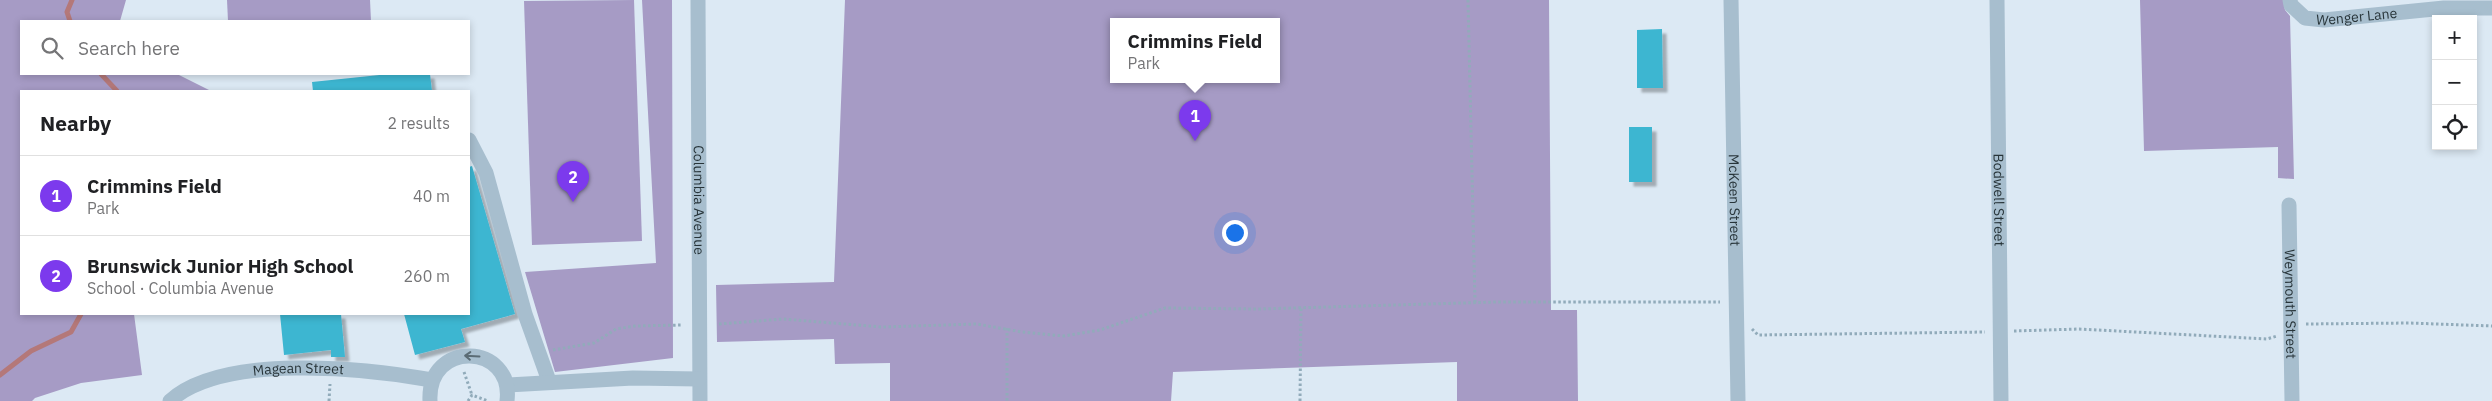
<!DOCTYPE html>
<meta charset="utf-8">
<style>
body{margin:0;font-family:"IBM Plex Sans",sans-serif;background:#f6f6f6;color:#202124}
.controls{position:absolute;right:15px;top:15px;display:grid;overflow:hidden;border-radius:0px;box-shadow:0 2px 8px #0003}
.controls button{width:45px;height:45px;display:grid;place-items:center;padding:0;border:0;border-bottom:1px solid #e0e0e0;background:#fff;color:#202124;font:25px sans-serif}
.you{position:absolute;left:1234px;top:232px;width:18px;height:18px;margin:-12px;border:4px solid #fff;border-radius:50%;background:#1a73e8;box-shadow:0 0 0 8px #1a73e833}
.badge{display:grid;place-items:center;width:32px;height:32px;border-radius:50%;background:#7c3aed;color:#fff;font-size:16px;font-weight:700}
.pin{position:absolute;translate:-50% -41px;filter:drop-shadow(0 1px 2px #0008)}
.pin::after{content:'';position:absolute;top:26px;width:18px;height:15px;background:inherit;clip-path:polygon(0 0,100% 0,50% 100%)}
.popup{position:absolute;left:1110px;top:18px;width:170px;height:65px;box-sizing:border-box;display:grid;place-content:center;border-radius:0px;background:#fff;filter:drop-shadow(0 1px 4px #0005);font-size:16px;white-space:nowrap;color:#757577}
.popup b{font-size:19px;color:#202124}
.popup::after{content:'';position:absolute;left:50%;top:100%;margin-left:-10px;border:10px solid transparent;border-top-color:#fff}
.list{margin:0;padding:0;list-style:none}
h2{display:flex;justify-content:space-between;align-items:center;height:65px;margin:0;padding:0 20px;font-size:21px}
h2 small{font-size:16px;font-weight:400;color:#757577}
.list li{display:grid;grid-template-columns:32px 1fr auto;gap:15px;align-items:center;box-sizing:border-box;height:80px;padding:0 20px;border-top:1px solid #e0e0e0}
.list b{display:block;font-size:19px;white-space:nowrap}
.list p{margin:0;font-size:16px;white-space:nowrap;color:#757577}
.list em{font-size:16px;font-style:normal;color:#757577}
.icon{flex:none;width:28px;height:28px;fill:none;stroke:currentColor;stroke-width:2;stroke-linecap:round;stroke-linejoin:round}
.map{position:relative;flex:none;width:2492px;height:401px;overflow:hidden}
.search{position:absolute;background:#fff;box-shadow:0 2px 8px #0003;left:20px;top:20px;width:450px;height:55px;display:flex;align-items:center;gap:12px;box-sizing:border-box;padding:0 18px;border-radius:0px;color:#757577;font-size:19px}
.panel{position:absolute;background:#fff;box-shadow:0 2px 8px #0003;left:20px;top:90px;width:450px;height:225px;border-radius:0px}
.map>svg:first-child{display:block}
.green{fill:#a69bc5;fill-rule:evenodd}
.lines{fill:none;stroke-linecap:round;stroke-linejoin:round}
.stream{stroke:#b47879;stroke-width:5}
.building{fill:#3eb6d1;filter:url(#shadow)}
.path{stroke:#91abba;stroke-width:3;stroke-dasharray:2.5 2.5;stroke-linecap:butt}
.minor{stroke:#a7bece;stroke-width:15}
.oneway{stroke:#5b6c75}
.labels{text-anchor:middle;stroke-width:4;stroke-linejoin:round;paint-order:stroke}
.street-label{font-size:14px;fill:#28353a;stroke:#e9f3fb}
</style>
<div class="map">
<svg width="2492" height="401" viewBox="0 0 2492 401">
<defs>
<filter id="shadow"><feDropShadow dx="4.5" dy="4.5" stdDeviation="1" flood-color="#0004"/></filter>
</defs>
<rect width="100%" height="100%" fill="#dce9f4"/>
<g class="green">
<path d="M0,0H126L120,21H21V74H177L211,91H21V314H134L142,375L81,383L35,398L32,401H0Z"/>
<path d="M227,0H370L371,21H228Z"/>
<path d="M634,0L642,241L532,245L524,1Z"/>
<path d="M642,0H672L673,358L555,372L525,272L656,263Z"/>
<path d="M845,0H1549L1551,310H1577L1578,401H1457V362L1173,372L1171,401H890V363L835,364L834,339L717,342L716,285L834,282ZM1114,22H1276V80H1114Z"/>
<path d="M2140,0H2283L2285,10L2290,16L2294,179L2278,178V147L2144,151Z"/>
</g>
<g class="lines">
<g class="stream">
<path d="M70,21L67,12L72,0"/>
<path d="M101,74L117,91"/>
<path d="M0,375L31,351L71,332L81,314"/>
</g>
</g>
<g class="building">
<path d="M1662,29L1663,88H1637V30Z"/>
<path d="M389,74H430L432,91H313L312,82Z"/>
<rect x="1629" y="127" width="23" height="55"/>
<path d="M472,166L515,314L461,329L465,342L415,355L404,314H469V167Z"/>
<path d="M280,314H341L345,357H331V350L284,355Z"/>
</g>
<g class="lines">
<g class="path">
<path d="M1468,0L1475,303"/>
<path d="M719,324L783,319L882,327L977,324L1022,332L1064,336L1100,330L1165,308L1259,309L1496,302H1720"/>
<path d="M2306,324L2409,323L2492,326"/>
<path d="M1007,328V401"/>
<path d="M1752,329L1758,335L1985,332"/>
<path d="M2014,331L2079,329L2267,339L2277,336"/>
<path d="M553,350L594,343L616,329L635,326L683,325"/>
<path d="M464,372L472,395"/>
<path d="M329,401L330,384"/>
<path d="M468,401L472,395L488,401"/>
<path d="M1300,401L1301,307"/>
</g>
<g class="minor">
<path id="s1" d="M698,0L700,401"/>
<path id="s2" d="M1731,0L1738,401"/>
<path id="s3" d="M1997,0L2001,401"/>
<path id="s4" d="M2290,0L2291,5L2305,18L2324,20L2444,8H2492"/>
<path d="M469,140L486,173L525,314L549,381"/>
<path id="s5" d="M2289,205L2292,401"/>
<path d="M507,385L633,378L699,379"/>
<path id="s6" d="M170,401C223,353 365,368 432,380"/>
<path d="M430,401C427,339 514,343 507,401"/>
</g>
</g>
<defs><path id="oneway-shaft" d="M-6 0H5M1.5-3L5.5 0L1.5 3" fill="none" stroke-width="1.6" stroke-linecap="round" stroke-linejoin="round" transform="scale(1.25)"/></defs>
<use class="oneway" href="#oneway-shaft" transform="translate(472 356) rotate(-177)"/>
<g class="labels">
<g class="street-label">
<text dy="5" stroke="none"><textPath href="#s4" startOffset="76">Wenger Lane</textPath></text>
<text dy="5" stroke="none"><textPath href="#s3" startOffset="200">Bodwell Street</textPath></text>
<text dy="5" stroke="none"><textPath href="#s1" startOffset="200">Columbia Avenue</textPath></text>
<text dy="5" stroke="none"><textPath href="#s2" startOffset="200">McKeen Street</textPath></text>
<text dy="5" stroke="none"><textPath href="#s5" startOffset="99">Weymouth Street</textPath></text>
<text dy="5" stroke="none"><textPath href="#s6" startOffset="135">Magean Street</textPath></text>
</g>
</g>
</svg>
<div class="controls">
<button>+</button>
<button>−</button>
<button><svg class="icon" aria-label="locate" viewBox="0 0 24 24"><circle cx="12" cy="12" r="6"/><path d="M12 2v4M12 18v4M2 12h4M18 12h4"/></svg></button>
</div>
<div class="you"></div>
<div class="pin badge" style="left:1195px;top:141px">1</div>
<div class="popup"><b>Crimmins Field</b>Park</div>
<div class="pin badge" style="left:573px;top:202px">2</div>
<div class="search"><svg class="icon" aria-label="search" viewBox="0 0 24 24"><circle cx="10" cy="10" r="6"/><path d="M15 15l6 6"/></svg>Search here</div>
<section class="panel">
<h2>Nearby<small>2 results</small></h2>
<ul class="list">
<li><span class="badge">1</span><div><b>Crimmins Field</b><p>Park</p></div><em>40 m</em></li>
<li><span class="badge">2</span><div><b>Brunswick Junior High School</b><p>School · Columbia Avenue</p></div><em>260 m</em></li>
</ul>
</section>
</div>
